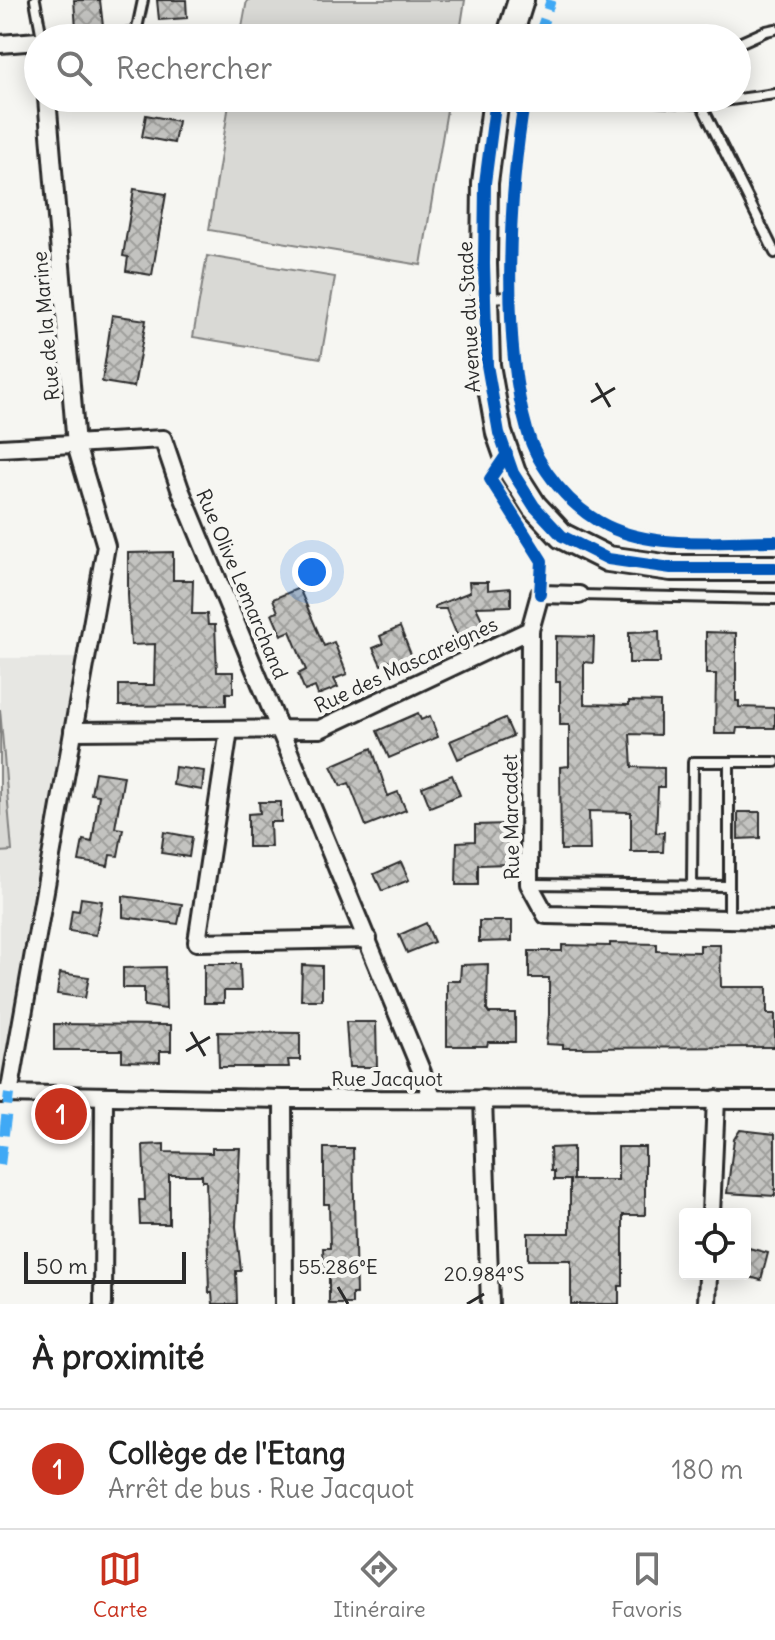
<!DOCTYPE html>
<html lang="fr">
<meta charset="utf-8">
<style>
body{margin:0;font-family:Delius,sans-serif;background:#f6f6f6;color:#222}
.controls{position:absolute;right:24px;bottom:24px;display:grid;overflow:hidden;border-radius:8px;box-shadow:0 4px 20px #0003}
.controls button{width:72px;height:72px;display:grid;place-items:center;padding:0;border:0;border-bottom:2px solid #e0e0e0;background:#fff;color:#222;font:40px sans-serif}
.scale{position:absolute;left:24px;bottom:20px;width:162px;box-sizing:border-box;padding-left:8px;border:4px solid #2b2b2b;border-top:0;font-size:22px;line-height:28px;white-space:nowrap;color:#2b2b2b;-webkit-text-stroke:6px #f6f6f2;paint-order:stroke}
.you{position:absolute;left:312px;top:572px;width:28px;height:28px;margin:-20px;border:6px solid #fff;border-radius:50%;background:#1a73e8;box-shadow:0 0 0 12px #1a73e833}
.badge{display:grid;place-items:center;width:52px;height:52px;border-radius:50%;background:#c8321e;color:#fff;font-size:26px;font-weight:700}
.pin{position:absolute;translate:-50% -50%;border:4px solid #fff;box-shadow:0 2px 8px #0006}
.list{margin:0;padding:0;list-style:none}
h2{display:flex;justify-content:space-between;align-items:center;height:104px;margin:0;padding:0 32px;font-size:34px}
h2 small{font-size:26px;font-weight:400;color:#767676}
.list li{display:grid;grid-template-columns:52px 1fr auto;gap:24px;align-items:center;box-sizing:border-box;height:120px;padding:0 32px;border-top:2px solid #e0e0e0}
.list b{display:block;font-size:30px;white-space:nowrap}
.list p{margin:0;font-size:26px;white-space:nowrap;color:#767676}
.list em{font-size:26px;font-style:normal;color:#767676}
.icon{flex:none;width:44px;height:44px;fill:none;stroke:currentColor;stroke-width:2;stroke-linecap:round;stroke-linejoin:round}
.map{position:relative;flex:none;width:775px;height:1304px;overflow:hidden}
.search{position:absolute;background:#fff;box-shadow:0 4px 20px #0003;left:24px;right:24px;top:24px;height:88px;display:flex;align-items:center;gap:20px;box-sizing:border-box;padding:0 28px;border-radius:44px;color:#767676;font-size:30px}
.sheet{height:224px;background:#fff}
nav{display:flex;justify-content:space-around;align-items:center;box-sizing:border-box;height:112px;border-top:2px solid #e0e0e0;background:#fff;font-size:22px;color:#767676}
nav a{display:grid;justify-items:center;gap:4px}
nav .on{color:#c8321e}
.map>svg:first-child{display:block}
.built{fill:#e7e7e3}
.pitch{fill:#d9d9d5;stroke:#828280;stroke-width:2}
.building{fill:url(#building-cross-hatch);stroke:#2b2b2b;stroke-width:2}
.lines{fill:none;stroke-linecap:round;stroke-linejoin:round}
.lane-casing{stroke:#2b2b2b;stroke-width:14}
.street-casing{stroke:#2b2b2b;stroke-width:22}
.secondary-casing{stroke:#2b2b2b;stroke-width:30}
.lane{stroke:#f6f6f2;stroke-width:8}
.street{stroke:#f6f6f2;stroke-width:16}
.secondary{stroke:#f6f6f2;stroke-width:24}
.quiet{stroke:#3fa9f5;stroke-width:10;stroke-dasharray:20 10;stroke-linecap:butt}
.cycleway-casing{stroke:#f6f6f2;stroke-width:17}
.cycleway{stroke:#0057b8;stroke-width:12}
.ticks{fill:none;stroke:#2b2b2b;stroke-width:3}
.labels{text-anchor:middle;stroke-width:8;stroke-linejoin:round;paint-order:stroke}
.street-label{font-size:20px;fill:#2b2b2b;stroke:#f6f6f2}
.ticks-label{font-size:20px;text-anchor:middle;fill:#2b2b2b;stroke:#f6f6f2;stroke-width:8;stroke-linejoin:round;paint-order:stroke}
</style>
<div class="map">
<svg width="775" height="1304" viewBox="0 0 775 1304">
<defs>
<pattern id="building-cross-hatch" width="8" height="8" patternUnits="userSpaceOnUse" patternTransform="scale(2)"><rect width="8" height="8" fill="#c3c3c0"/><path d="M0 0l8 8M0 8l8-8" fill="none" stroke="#9f9f9c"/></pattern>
</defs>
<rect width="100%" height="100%" fill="#f6f6f2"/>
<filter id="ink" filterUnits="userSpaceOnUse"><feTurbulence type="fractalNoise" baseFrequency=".0125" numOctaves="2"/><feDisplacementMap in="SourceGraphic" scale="16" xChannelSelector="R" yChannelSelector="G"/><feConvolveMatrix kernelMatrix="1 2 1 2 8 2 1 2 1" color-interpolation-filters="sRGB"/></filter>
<g filter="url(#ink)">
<path class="built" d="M0,658H86L9,1094H0Z"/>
<g class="pitch">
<path d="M247,0H465L459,38H240Z"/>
<path d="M230,98H449L421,265L209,230Z"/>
<path d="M207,256L335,277L321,358L193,337Z"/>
<path d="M0,709L12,851L0,852Z"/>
</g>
<g class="building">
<path d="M74,0H100L103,26L76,29Z"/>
<path d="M157,0H186L187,18L159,20Z"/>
<path d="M146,115L178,121L174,143L142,137Z"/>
<path d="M134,189L166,194L152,275L126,271L128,257L123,256Z"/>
<path d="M112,315L146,320L134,387L102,382Z"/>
<path d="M173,552V580H193L192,614H207L208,625H215L217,672H233V693H226V705L119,706V685H154L155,644L131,645L128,595V553Z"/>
<path d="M469,582H488V590L511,588V606L476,607L487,630L467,638L465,632L457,635L446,609H435V606L470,592Z"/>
<path d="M299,588L324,646L334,642L347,674L334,679L338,687L318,695L315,687L305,691L298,674L306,670L290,631L281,635L272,614L278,612L273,599Z"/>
<path d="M400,627L412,657L393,666L390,661L381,665L373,648L383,644L380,636Z"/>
<path d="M659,631L660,663H629V632Z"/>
<path d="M706,632L736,633V701H739V707L775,708V728H737L736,734H715L716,674H706Z"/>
<path d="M556,636L594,637L593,663L584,662V704L629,705V701L660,702V735L630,734L632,767L664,768V787H658L656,833L664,832L663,852H631V812L589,811L590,850H561L560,767L569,766V725H560V682H556Z"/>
<path d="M418,713L421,720L430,716L438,737L389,758L377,731Z"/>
<path d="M505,718L513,736L458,759L450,741Z"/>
<path d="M372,748L388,796L398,792L406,810L366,826L349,783L341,786L331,766Z"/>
<path d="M175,767L204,771L202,790L173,785Z"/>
<path d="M95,772L124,776L115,828L123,829L118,856L110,855L108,866L79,861L83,840L92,842L99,795L91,794Z"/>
<path d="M452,775L460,795L430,807L422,787Z"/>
<path d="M259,802H281V822H270L271,847H248V814L260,813Z"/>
<path d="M738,812H760V838L738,839Z"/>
<path d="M507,824L508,864L478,865V885H456L457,842L475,841V825Z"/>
<path d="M164,832L192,837L189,857L161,853Z"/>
<path d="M401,862L409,880L382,891L374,874Z"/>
<path d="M123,896L182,904L178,924L123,917Z"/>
<path d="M81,898L102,901L96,935L69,931L72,910L79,911Z"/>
<path d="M479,921H512V941L479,942Z"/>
<path d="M426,923L434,942L407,953L399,935Z"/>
<path d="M610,943L657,944V951L700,952V945H720L721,987H767V1014H775V1047L563,1048V1045L546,1044L549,1015V978H529V951H562V945L610,946Z"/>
<path d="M204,964H240L241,991H224V1003H204Z"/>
<path d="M488,964L487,1010L489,1013H515V1042H488L487,1046H447V981H460L461,965Z"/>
<path d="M302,965L322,966V1000H301Z"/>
<path d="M165,967L166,1009L144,1006V988H123V968Z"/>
<path d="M60,973L89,977L85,998L57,994Z"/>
<path d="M346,1022H376L377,1067H349Z"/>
<path d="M54,1024L171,1025V1051H160V1062L122,1061V1050H54Z"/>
<path d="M218,1032L300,1033V1060H288L289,1067H219Z"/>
<path d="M740,1130L775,1134V1196L727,1193L734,1139Z"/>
<path d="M164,1144V1152L212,1153V1148H240L236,1226L241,1271H236L237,1304H213L212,1293H209L206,1181H202V1175H169V1224H140L139,1200H145L143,1145Z"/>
<path d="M573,1147V1180H618V1147H645V1215H623V1286H619V1304H571V1260H528V1233H570V1180H554V1171H551L550,1148Z"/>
<path d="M324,1148H353L356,1294H352V1304H329V1272H324L323,1248H330L329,1204H324Z"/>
<path d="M745,1247L768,1253L761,1280L745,1276Z"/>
</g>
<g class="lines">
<defs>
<g id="lane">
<path d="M35,0L42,38"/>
<path d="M73,38L136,33L143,0"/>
<path d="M737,44L766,31L775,29"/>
<path d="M609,98L701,104L775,253"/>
<path d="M701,104L775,94"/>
<path d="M486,298L511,297"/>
<path d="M579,595L775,599"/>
<path d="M729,762V919"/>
<path d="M530,884L729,886"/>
<path d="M692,886L693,762H775"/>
</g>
<g id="street">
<path d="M0,44L38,41"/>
<path d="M0,448L163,439L180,489L433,1099"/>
<path d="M530,630L529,884L546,915L775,920"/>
<path d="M229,730L197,942L368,939"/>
<path d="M73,731L320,729L530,630L540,594L579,595"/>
<path d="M1,1094L283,1099L775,1100"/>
<path d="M9,1094L106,546L76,445L47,98"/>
<path d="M283,1099L284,1304"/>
<path d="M483,1099L490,1304"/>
<path d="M711,1214L716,1099"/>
<path d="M103,1304L104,1096"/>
<path d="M707,1304L708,1274"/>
</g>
<g id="secondary">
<path d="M509,38L521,0"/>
<path d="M496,98L485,183L484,264L487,365L499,433L513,473L534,506L562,536L608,559L671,568H775"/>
</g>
</defs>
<use href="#lane" class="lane-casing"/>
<use href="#street" class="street-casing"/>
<use href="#secondary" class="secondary-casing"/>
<use href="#lane" class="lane"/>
<use href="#street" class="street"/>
<use href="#secondary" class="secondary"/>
<g class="quiet">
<path d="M538,38L551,0"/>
<path d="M0,1165L9,1094"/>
</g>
<defs>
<g id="cycleway">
<path d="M496,98L485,183L484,264L487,365L499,433L513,473L534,506L562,536L608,559L671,568H775"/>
<path d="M525,98C509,190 501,340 527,430C537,468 572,509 607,526C657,550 721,541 775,541"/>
<path d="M507,454L490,479L542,561L540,594"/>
</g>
</defs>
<use href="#cycleway" class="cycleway-casing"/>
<use href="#cycleway" class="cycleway"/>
</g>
</g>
<path class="ticks" d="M596,383L610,407M591,402L615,388M191,1032L205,1056M186,1051L210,1037M338,1287L348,1304M467,1304L484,1294"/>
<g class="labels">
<g class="street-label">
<text transform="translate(469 317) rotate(-93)" y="7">Avenue du Stade</text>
<text transform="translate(46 326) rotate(-95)" y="7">Rue de la Marine</text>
<text transform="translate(242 584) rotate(67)" y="7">Rue Olive Lemarchand</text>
<text transform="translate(406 665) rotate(-25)" y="7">Rue des Mascareignes</text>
<text transform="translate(511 817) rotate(-91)" y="7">Rue Marcadet</text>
<text x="387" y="1086">Rue Jacquot</text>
</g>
</g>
<g class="ticks-label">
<text x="338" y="1274">55.286°E</text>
<text x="484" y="1281">20.984°S</text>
</g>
</svg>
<div class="controls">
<button><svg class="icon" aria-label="locate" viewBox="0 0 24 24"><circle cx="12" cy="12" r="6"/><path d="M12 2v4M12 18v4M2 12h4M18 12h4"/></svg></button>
</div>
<div class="scale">50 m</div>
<div class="you"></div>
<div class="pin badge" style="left:61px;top:1114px">1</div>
<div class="search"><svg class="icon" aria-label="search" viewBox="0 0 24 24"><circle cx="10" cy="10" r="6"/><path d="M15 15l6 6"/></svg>Rechercher</div>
</div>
<section class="sheet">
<h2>À proximité<small></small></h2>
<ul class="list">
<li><span class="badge">1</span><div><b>Collège de l'Etang</b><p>Arrêt de bus · Rue Jacquot</p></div><em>180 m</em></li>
</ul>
</section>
<nav>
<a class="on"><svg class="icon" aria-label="map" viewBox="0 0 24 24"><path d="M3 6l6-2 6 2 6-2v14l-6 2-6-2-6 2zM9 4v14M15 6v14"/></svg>Carte</a>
<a><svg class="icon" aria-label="directions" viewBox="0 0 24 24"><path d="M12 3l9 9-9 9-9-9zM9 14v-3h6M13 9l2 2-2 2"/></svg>Itinéraire</a>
<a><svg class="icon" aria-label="saved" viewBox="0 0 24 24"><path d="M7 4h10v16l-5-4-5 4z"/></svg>Favoris</a>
</nav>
